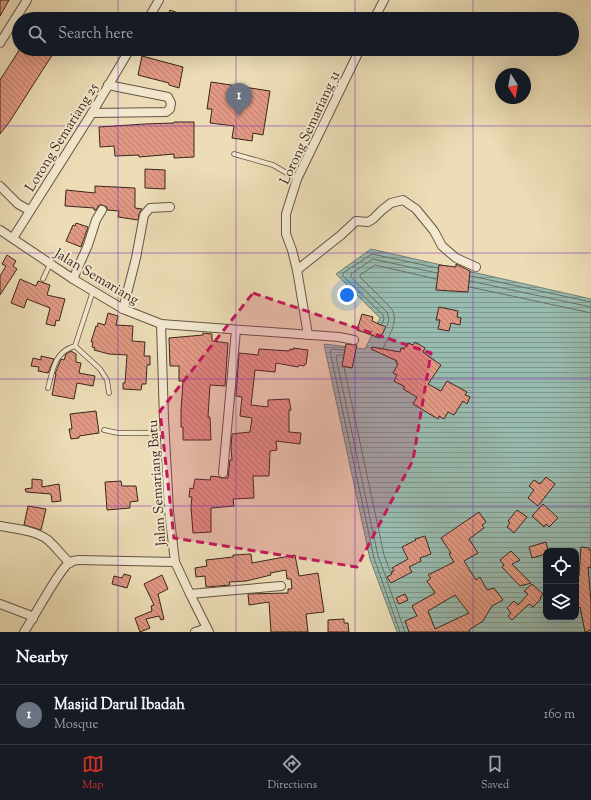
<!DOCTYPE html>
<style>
body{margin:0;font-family:"Sorts Mill Goudy",serif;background:#20242c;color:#f1f3f6}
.controls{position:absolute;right:12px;bottom:12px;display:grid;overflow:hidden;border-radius:8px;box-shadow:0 4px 16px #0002}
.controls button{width:36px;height:36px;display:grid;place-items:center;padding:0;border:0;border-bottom:1px solid #363941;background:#171b24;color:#f1f3f6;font:20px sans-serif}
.compass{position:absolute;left:495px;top:68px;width:36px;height:36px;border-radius:50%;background:#171b24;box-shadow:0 4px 16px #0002;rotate:169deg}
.you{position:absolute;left:347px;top:295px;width:14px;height:14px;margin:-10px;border:3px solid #fff;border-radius:50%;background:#1a73e8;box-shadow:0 0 0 6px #1a73e833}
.badge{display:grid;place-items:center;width:26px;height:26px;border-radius:50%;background:#d93025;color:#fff;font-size:13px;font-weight:700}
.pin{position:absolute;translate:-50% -33px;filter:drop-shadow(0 1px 2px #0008)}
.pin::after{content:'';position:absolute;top:21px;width:14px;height:12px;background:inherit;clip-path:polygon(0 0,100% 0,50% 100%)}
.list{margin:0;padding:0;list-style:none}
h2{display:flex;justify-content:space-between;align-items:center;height:52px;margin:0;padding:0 16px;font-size:17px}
h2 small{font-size:13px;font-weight:400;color:#9ea1a6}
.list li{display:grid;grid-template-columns:26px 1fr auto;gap:12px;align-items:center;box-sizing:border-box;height:60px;padding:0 16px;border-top:1px solid #363941}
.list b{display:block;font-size:15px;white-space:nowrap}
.list p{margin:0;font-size:13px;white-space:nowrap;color:#9ea1a6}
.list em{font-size:13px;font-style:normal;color:#9ea1a6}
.icon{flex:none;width:22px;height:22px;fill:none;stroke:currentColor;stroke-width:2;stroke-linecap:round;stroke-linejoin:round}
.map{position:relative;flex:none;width:591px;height:632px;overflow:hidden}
.search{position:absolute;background:#171b24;box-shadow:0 4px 16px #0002;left:12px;right:12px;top:12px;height:44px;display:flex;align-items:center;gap:10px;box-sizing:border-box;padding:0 14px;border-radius:22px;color:#9ea1a6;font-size:15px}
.sheet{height:112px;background:#171b24}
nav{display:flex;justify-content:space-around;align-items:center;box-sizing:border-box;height:56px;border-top:1px solid #363941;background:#171b24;font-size:11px;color:#9ea1a6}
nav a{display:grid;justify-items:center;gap:2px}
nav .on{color:#d93025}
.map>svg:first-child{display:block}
.water{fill:url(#water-rules);stroke:#737f75;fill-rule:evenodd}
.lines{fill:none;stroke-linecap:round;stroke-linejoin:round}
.shore{stroke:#6a7066;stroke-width:1}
.building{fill:url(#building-back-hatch);stroke:#3a261d;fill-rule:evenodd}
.service-casing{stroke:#665443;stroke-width:5.5}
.minor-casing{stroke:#665443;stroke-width:10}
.service{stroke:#f3e9d0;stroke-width:4}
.minor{stroke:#f3e9d0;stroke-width:8}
.marked{fill:#c2185b;fill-opacity:0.2;stroke:#c2185b;stroke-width:3;stroke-dasharray:8 5;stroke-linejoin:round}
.grid{fill:none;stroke:#7b2cbf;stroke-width:1;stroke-opacity:0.55}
.labels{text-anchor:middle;stroke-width:4;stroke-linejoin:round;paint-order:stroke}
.street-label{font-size:14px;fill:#3a261d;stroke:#f3e9d0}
</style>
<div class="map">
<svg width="591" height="632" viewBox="0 0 591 632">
<defs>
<pattern id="water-rules" width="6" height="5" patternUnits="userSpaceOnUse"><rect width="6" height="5" fill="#99bbaf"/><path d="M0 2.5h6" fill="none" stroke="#7e988e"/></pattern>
<pattern id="building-back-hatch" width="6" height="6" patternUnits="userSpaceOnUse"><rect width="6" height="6" fill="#e29984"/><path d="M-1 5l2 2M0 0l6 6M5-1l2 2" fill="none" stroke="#b87d6b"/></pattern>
</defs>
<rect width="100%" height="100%" fill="#ecddb6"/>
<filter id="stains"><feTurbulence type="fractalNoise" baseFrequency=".005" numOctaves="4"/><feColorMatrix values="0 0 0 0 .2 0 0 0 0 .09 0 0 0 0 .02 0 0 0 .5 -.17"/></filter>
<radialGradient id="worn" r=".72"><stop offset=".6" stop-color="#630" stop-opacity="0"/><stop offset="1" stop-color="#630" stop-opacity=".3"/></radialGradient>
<path class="water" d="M371,249L591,299V632H397L370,559L324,344L365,349L380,318L336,274ZM546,551H576V617H546Z"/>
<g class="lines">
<g class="shore">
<path d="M471,276L591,302"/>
<path d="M470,281L591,307"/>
<path d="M470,287L591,313"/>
<path d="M382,324L384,319L383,315L343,276V273L372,254L438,268"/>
<path d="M387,326L389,319L387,312L351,277V274L373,259L437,273"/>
<path d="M383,348C389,336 400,320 391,308L360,277V275L375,265L436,279"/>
<path d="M344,350L332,349L330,351L374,558L400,632"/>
<path d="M343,355H337L336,357L378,556L386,577"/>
<path d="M344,367L384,555L390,571"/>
<path d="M386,578L405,632"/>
</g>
</g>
<g class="building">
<path d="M0,0H9L0,16Z"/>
<path d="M170,10L192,18V19H167Z"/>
<path d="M20,49H56L10,121L0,134V80Z"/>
<path d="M142,56L183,67L179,88L169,85V83L138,75Z"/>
<path d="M211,82L270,91L263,135L253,133L252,141L232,138L234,126L210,123L212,109H207Z"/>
<path d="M174,122H194V157L174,158V154L139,157V155L115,156L114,146L100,147L99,127L145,124L174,123Z"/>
<path d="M145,169L165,170V189L145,188Z"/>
<path d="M95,186L135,188V208L142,209L139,214L138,220L118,217L119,211L107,210V207L102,205H99L96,210H94V208L65,206L66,190L95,193Z"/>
<path d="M76,223L88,227L81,247L66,241L73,225L75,226Z"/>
<path d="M7,255L16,261L13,266L17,269L0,295V276L6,266L2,264Z"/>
<path d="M456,264L470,271L468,292L436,290L439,265L456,267Z"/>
<path d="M20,279L36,286L38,281L50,285L47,295L65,299L59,321L56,320L55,326L46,324L50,308L27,299L24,308L11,303Z"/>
<path d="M439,307L458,311L457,317L461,318L460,325L451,323L449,331L438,329L440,320H436Z"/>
<path d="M108,313L118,316L116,325L133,326L132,341L145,342L144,356H150V365H147L146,384H142L141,390L123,389V383H125L127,355L109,354L94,350L95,348L92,347L93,342H91L96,326L97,327L98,323L105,325Z"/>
<path d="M362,314L373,317L372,321L386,327L380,338L357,330Z"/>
<path d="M203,333L212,334V341L228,343L225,386L210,385L208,417H210L211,440H183V427H181V411L183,381H179V366H170L169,338L203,335Z"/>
<path d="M415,342L425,348L423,352L441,365L428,384L441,391L447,381L467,392L465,395L470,397L467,404L463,401L454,415L448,412L444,419L439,416L438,419L413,404L417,397L403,389L405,387L394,381L397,375L393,373L398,364L396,363L397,361L371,349L372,347L400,352L401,348L404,349L408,343L413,345Z"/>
<path d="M346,344L357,345L352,368L342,366Z"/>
<path d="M293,348L308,350L306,364H305L304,366L299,365L298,367L276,363L275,372L255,370L251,405L268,407V400L289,399L291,410H289V432L301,433L300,444L276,441L277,450L270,451L269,476H253L254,498L233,499L234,506L211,508V532L193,533L191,507L192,497H189L190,488L193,489L195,479L210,480L211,476L219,477L222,478H228L230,460H232L231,447L232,434L250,432L252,418L240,416L242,397L236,396L239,353L258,355L259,349L289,351L290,349L293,350Z"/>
<path d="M71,351L76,354V362L81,363L79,373L95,376L93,386L77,383L74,399L52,395L56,374H55L61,359L64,360L66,354Z"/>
<path d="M41,356L54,359L48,373L38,371L39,367L31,366L33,358L41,360Z"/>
<path d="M96,411L99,433L79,436V438L71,439L69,429H72L70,414Z"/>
<path d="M546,477L555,484L538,506L528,498L534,490L529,486L534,480L540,484Z"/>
<path d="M32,479L42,480V487L59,484L61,501L52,502L51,494L26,492L25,489L32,488Z"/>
<path d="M121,481L122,486H136L138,501L130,502V508L107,510L105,482Z"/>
<path d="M543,504L558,518L549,527L546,524L544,527L532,516Z"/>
<path d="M28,506L46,509L41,530L24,525Z"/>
<path d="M517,510L527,517L514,533L507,527L510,523L508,521Z"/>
<path d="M479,512L486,522L482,525L484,528L469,539L478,553L464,561L476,580L480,577L487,590L494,588L503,600L492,606L483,621L469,630L470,632H409L405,621L417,616L412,606L435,593L427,581L431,578L428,575L454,562L449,554L451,553L441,538ZM455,595L469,613L435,629L428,611Z"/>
<path d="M425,536L431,554L420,558L421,561L409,567L412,572L391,583L387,577L392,574L391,572L394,571L392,568L408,559L402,547L416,540L415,539Z"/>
<path d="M546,542L548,551H546V554L532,558L529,547Z"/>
<path d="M581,547L589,548V550H591V568L588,567L591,602V630L585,632L580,607L576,611V576H579Z"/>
<path d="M511,551L520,560L512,564L531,583L520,586L502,567L504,565L500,560Z"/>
<path d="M251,554L252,563L295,555L299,576L318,573L324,612L306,614L308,632H271L269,602L249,605L248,594L288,593V589H292L291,579H287L286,570L270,573L271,575L246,581L229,582L230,585L206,587L205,576L196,577L195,568L207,566L206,560L233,557V555Z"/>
<path d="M124,574L131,576L127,588L112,584L114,576L122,578Z"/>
<path d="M162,575L168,589L158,594L164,619L161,620L159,616L146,619L150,628L140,632L135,618L152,611L151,606L154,605L144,584Z"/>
<path d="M532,584L543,594L540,598L541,599L533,607L529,604L512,620L508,616L511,613L507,608L514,601L518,605L528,594L524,591Z"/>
<path d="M405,594L408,600L399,604L396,598Z"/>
<path d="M344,619V623H348L349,632H328V620Z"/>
</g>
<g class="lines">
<defs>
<g id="service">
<path d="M234,154L273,165L297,179"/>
<path d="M43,279L50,264"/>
<path d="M75,346L100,369L107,380L109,393"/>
<path d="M48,388C53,370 54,352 75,346L93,291"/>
<path d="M104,430L118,433H164"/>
</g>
<g id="minor">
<path d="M148,19L159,0"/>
<path d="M374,19L384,0"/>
<path d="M0,43L27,0"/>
<path d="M92,113L166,112L170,109L171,103L168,97L108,85"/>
<path d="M0,186L18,204L29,210"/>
<path d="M0,230L73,279L123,309L161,324L339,337L354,340"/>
<path d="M13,238L92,113L130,49"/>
<path d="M297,270L341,235L356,221L368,222L373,219L382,210L391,203L403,200L416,209L434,231L442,246L456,258L476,267"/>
<path d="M73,279L88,245L96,220L102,210"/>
<path d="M123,309L136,258L144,215L150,208L170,207"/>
<path d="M161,324L164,419L169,511L175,562L190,594L209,632"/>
<path d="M308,335L297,270L292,250L286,234V214L297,179L360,49"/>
<path d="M223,473L236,330"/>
<path d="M0,526C15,529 35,530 48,540C56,547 62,556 70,563"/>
<path d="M190,594L281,586"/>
<path d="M0,604L29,615L33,619"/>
<path d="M24,632C34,618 59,569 70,562C73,561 77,560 79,560L175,562"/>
<path d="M195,632L207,628"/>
</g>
</defs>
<use href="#service" class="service-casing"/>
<use href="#minor" class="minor-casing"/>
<use href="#service" class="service"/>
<use href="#minor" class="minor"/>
</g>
<path class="marked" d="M253,293L431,353L413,460L357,567L174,538L160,411Z"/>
<path class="grid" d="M118,0V19M236,0V19M355,0V19M473,0V19M118,49V632M236,49V632M355,49V632M473,49V632M0,126H591M0,253H591M0,379H591M0,506H591"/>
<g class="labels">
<g class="street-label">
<text transform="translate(309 127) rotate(-65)" y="5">Lorong Semariang 31</text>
<text transform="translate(61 137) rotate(-58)" y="5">Lorong Semariang 25</text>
<text transform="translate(97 276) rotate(31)" y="5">Jalan Semariang</text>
<text transform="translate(156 483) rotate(-94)" y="5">Jalan Semariang Batu</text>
</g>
</g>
<rect width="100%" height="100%" filter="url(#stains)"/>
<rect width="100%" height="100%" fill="url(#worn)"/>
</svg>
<div class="controls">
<button><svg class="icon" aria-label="locate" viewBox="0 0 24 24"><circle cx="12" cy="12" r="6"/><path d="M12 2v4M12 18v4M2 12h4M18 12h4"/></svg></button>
<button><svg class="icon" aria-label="layers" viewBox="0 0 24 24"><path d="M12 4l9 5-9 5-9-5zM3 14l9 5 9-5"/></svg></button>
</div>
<svg class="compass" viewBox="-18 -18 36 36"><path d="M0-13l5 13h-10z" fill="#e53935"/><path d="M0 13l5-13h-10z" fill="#9ea1a6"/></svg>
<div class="you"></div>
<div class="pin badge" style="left:239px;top:116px;background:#6b7280">1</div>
<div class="search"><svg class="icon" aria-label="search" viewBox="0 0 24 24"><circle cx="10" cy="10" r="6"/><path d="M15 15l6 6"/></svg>Search here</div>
</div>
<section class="sheet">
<h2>Nearby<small></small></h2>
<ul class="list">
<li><span class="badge" style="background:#6b7280">1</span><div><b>Masjid Darul Ibadah</b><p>Mosque</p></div><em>160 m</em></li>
</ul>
</section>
<nav>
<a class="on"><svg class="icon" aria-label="map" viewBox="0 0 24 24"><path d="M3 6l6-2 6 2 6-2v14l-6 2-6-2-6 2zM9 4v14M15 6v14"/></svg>Map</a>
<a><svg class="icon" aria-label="directions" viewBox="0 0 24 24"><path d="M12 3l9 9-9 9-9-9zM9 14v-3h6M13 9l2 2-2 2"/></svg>Directions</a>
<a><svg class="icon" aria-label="saved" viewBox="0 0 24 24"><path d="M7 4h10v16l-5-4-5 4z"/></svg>Saved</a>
</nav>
